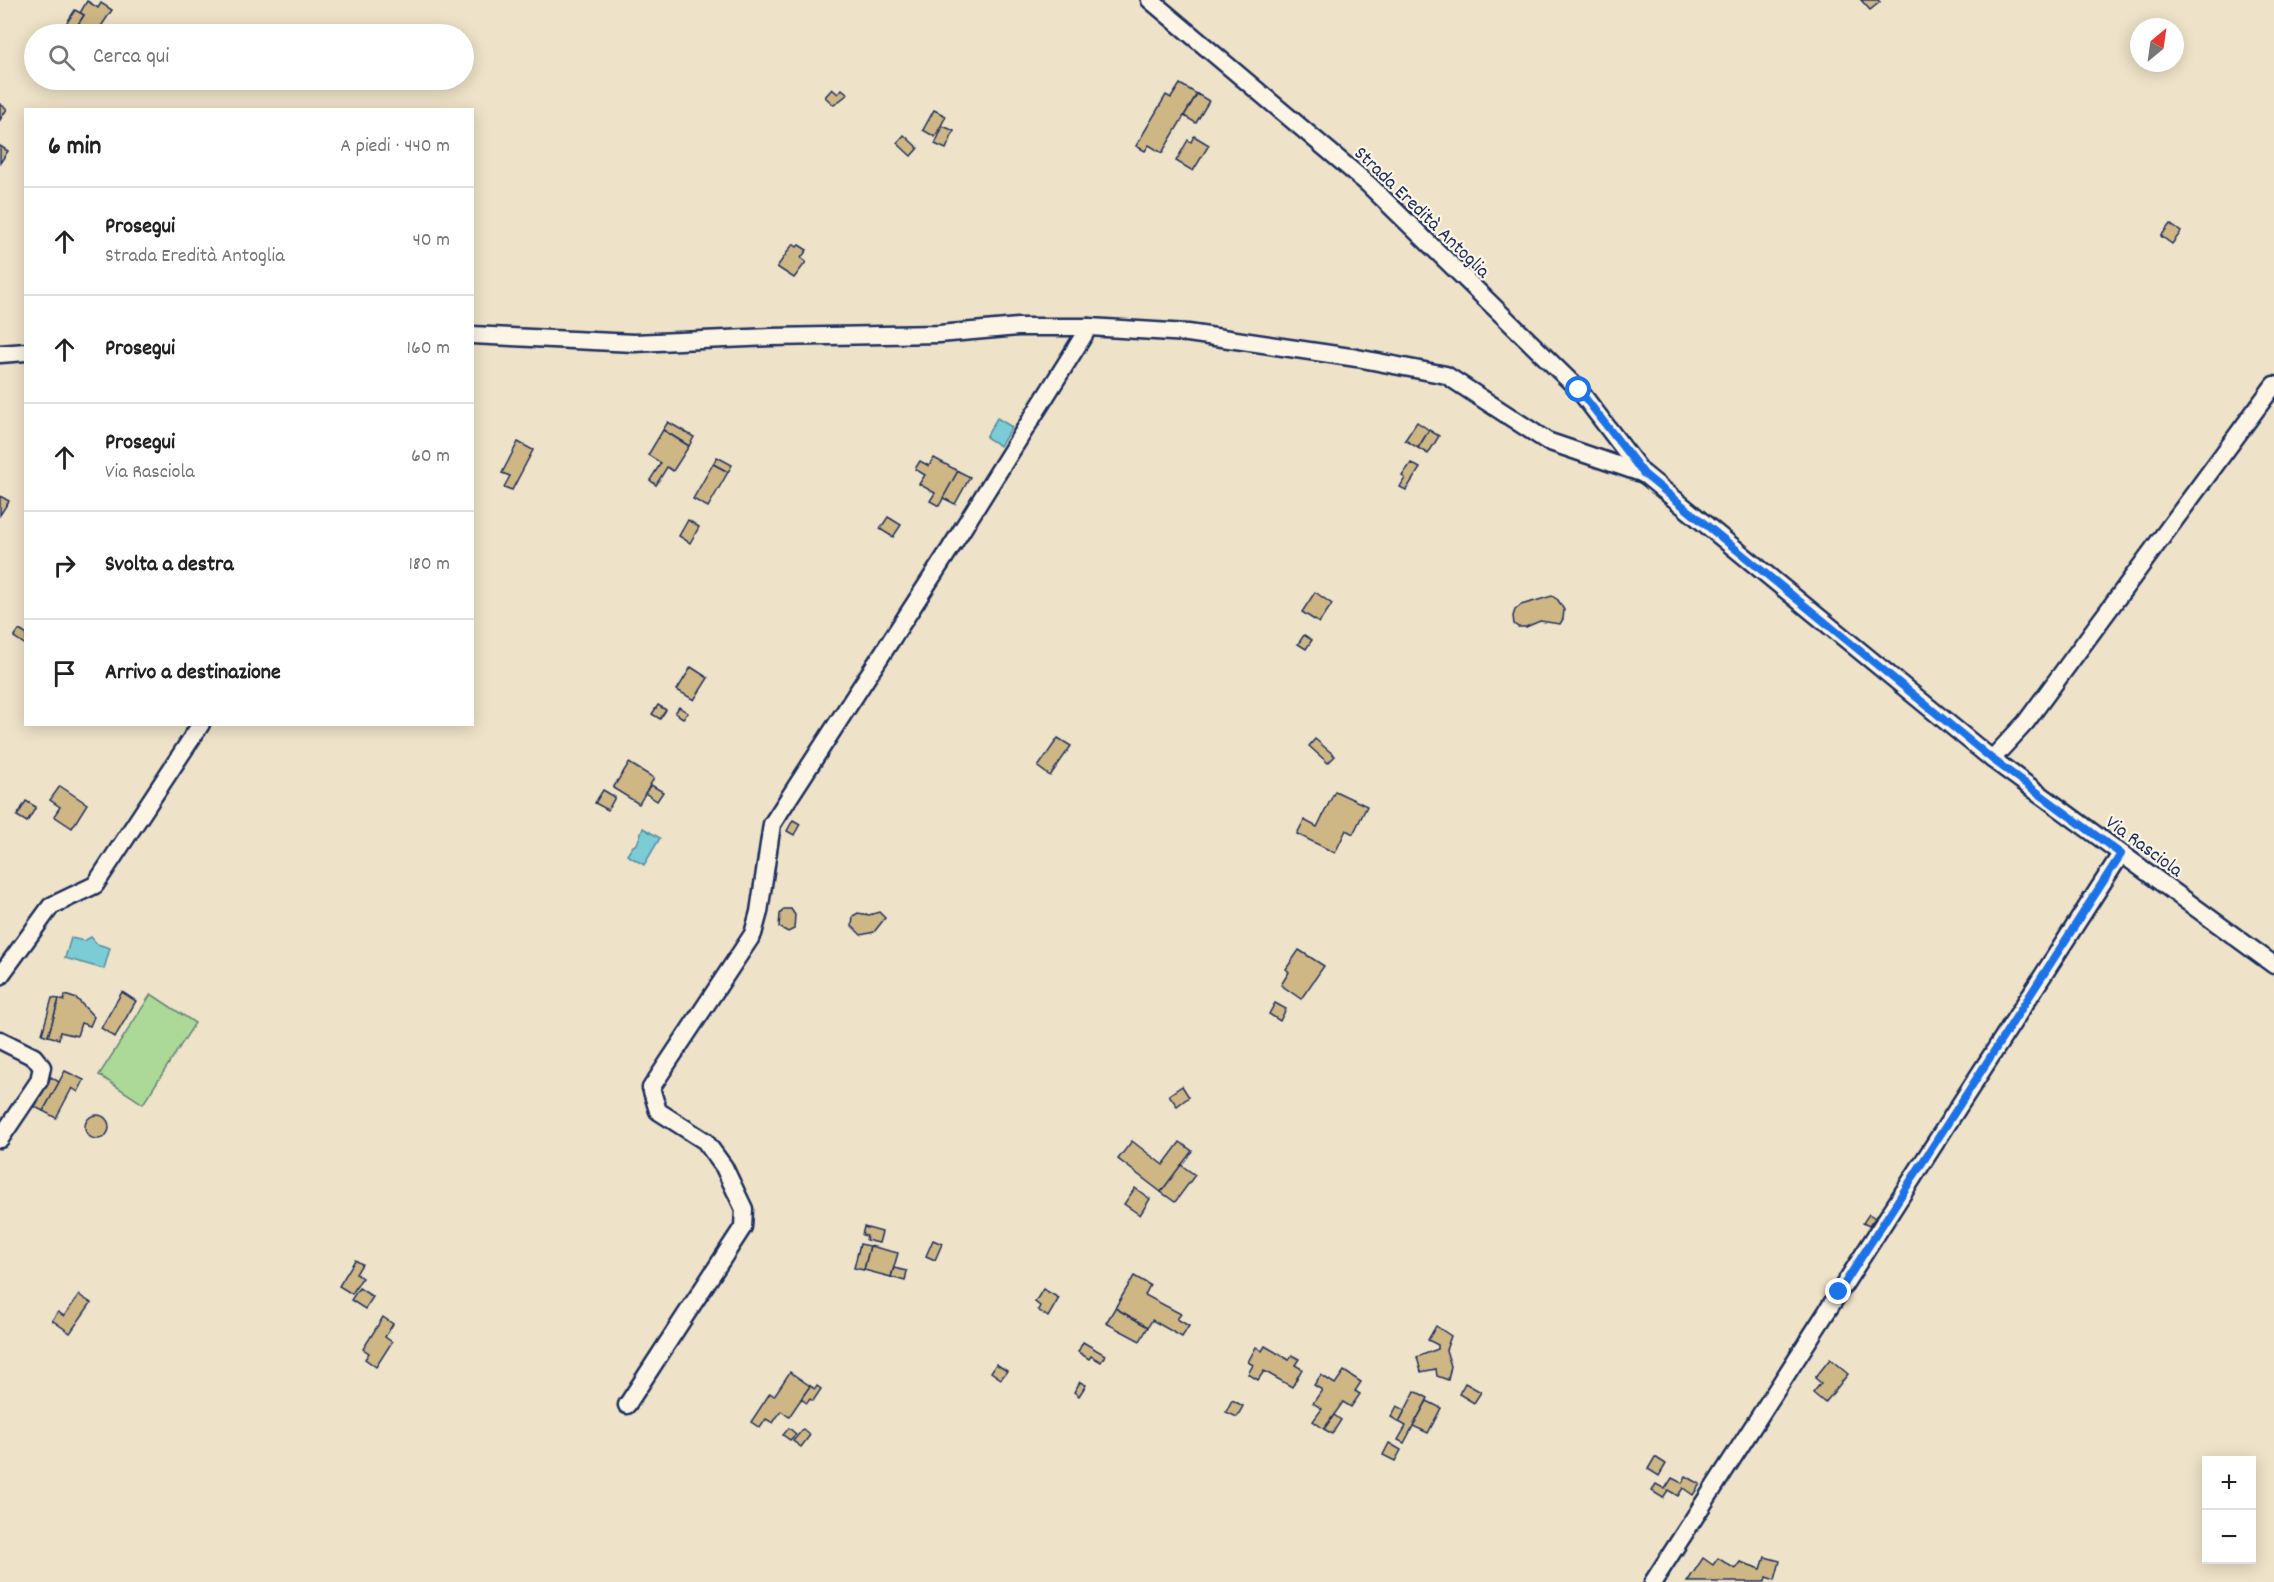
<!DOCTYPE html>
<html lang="it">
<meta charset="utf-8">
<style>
body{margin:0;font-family:Dekko,sans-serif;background:#f6f6f6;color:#222}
.controls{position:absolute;right:18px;bottom:18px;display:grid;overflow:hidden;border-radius:0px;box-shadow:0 3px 15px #0003}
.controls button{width:54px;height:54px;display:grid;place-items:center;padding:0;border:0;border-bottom:2px solid #e0e0e0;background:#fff;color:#222;font:30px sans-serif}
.compass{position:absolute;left:2130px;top:18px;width:54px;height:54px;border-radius:50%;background:#fff;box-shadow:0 3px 15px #0003;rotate:29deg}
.stop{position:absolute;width:18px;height:18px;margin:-14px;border:4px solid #1a73e8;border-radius:50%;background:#fff}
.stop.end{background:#1a73e8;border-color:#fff;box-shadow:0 2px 6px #0008}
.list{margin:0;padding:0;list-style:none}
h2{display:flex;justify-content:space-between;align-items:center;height:78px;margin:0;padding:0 24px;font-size:26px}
h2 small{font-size:20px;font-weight:400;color:#767676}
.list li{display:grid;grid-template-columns:39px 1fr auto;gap:18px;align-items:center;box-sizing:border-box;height:108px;padding:0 24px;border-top:2px solid #e0e0e0}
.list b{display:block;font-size:22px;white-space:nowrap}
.list p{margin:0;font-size:20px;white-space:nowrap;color:#767676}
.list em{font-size:20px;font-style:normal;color:#767676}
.icon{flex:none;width:33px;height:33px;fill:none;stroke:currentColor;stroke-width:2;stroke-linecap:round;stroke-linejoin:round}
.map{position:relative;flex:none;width:2274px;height:1582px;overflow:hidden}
.search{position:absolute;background:#fff;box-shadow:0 3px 15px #0003;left:24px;top:24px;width:450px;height:66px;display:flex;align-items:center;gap:15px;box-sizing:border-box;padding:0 21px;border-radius:33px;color:#767676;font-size:22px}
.panel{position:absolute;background:#fff;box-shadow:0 3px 15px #0003;left:24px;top:108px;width:450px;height:618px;border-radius:0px}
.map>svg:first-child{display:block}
.green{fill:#acd997;stroke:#64847a;stroke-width:1.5}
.water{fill:#7bccd5;stroke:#558da5;stroke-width:1.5}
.building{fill:#ceb685;stroke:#1b2f5e;stroke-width:1.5}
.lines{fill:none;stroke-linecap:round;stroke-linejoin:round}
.street-casing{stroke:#1b2f5e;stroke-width:21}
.street{stroke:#fcf5e5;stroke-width:16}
.route{stroke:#1a73e8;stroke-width:8}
.labels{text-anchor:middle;stroke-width:4.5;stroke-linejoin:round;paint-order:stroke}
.street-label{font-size:20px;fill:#1b2f5e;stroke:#fcf5e5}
</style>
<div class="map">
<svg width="2274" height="1582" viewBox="0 0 2274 1582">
<rect width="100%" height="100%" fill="#eee2c8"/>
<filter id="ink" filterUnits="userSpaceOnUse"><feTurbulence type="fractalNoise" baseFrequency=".0167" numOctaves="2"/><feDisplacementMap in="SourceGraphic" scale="12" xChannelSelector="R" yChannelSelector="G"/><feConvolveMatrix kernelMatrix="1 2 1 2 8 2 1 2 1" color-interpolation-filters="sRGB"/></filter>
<g filter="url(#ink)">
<path class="green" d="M151,994L195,1023L143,1104L99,1075Z"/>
<g class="water">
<path d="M997,418L1012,427L1000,446L986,437Z"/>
<path d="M643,828L660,838L644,865L627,855L633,846L637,844Z"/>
<path d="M91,937L97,944L110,948L104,969L65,958L71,938L84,941Z"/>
</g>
<g class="building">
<path d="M1861,0H1878L1880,2L1870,10Z"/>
<path d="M87,1L98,8L101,3L112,10L96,34H83L75,29L84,15L80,13Z"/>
<path d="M75,10L84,15L75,29L66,24Z"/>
<path d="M1180,84L1197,94L1162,153L1149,145L1145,151L1136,146L1166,95L1171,98Z"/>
<path d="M832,89L838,94L842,89L848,94L834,105L825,97Z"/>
<path d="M1197,94L1209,101L1196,123L1184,116Z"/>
<path d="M0,104L7,109L0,120Z"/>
<path d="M934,110L946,116L935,137L923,130Z"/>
<path d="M943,126L954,131L946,149L935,144Z"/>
<path d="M904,135L918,148L911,156L897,143Z"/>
<path d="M1194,136L1209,145L1193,171L1176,161L1188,140L1191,142Z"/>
<path d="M0,146L8,151L0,163Z"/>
<path d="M2170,224L2181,232L2172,244L2161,236Z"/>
<path d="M793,244L797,247L799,245L807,250L801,258L806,262L794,278L777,267Z"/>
<path d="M668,422L694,437L689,446L663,430Z"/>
<path d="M1417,422L1429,430L1418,448L1405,440Z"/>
<path d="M663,430L689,446L673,471L667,467L656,485L650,480L661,463L648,455Z"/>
<path d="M1429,430L1439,436L1428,454L1418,448Z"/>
<path d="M518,442L533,450L512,490L504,487L510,476L502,473Z"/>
<path d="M717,457L732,465L728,472L713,464Z"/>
<path d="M934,458L958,471L939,506L930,501L935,493L919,484L925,475L915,469L920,461L929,466Z"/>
<path d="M1411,463L1420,468L1406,490L1400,487L1405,478L1402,476Z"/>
<path d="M713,464L728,472L708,507L693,499Z"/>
<path d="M958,471L970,477L955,504L943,498Z"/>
<path d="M0,496L9,501L0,515Z"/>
<path d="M888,517L901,525L893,537L880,529Z"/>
<path d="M688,520L699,527L690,543L679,536Z"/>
<path d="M1315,592L1332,604L1319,623L1302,612Z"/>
<path d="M1552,596L1558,600L1564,610L1563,619L1560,624L1540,621L1526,627H1518L1514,624L1513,616L1515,610L1521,605Z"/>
<path d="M19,630L26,634V645L14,637Z"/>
<path d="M1304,635L1312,640L1306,649L1298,644Z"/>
<path d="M691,667L708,678L694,700L677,690Z"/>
<path d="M658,705L666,710L660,719L652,714Z"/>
<path d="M679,707L688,713L683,718L675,713Z"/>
<path d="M1058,738L1071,746L1050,776L1038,767Z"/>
<path d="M1315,739L1335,756L1328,763L1309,746Z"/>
<path d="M629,763L654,778L639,804L613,788Z"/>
<path d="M651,785L663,792L657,801L645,793Z"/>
<path d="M60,786L87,804L72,828L54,816L60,807L50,800Z"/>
<path d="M603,790L615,797L608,810L595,803Z"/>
<path d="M1335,791L1367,806L1353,834L1346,830L1335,853L1297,834L1304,820L1317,827Z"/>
<path d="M26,801L36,807L27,822L17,816Z"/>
<path d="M793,820L800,824L794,835L787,831Z"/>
<path d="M784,909H791L795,915L794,929L788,932L779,927L780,914Z"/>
<path d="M879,912L885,918L874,932L861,935L852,926L853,916L858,913L869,915Z"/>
<path d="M1299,950L1324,966L1301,999L1281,985L1289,972L1286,969Z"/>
<path d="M122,992L136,1001L115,1037L101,1028Z"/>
<path d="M65,995L77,999L94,1017L90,1026L81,1023L77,1036L60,1032L59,1039L48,1036L59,999L64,1001Z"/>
<path d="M52,998L59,999L48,1036L42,1034Z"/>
<path d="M1275,1003L1286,1009L1280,1021L1269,1014Z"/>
<path d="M65,1071L84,1080L78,1092L72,1088L56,1118L43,1111Z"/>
<path d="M51,1077L59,1082L43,1111L35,1107Z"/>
<path d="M1182,1086L1189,1097L1177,1106L1169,1095Z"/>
<circle cx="97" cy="1127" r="12"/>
<path d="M1132,1141L1163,1165L1180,1142L1192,1151L1161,1192L1118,1159Z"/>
<path d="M1181,1165L1195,1175L1175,1202L1161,1192Z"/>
<path d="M1135,1188L1150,1199L1140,1215L1124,1204Z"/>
<path d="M1869,1214L1875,1218L1869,1226L1863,1223Z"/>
<path d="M864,1227L882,1232L879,1243L866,1240L867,1236L862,1235Z"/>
<path d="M933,1240L942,1244L935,1260L926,1256Z"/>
<path d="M860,1244L870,1246L864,1270L854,1268Z"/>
<path d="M870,1246L898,1253L891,1277L864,1270Z"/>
<path d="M355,1260L362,1264L356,1274L362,1278L352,1294L339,1286Z"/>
<path d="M894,1268L907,1271L905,1281L891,1277Z"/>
<path d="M1134,1276L1150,1285L1145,1295L1181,1314L1177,1319L1189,1326L1182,1337L1152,1320L1148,1327L1115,1308Z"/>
<path d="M359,1288L373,1297L365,1309L351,1300Z"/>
<path d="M1043,1289L1059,1298L1048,1317L1038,1310L1040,1306L1035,1302Z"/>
<path d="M79,1295L91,1303L70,1333L52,1320L58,1312L64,1316Z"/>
<path d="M1115,1308L1148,1327L1140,1341L1106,1323Z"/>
<path d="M383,1317L393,1324L385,1337L392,1342L376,1367L365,1359L369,1353L363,1349Z"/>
<path d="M1436,1326L1451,1336L1446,1350L1451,1366L1448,1380L1437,1376L1436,1369L1421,1372L1417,1357L1438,1349V1345L1428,1340Z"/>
<path d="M1083,1342L1105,1355L1101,1362L1091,1356L1089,1359L1078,1352Z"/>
<path d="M1265,1346L1289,1360L1292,1355L1299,1359L1295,1365L1302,1369L1292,1387L1264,1371L1258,1380L1248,1374L1253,1365L1248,1362L1256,1347L1262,1351Z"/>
<path d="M1830,1359L1848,1374L1825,1403L1813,1393L1821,1383L1815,1378Z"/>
<path d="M996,1364L1007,1371L1001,1379L991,1372Z"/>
<path d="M1344,1371L1361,1382L1355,1391L1360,1394L1351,1407L1343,1402L1324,1429L1313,1421L1322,1409L1313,1403L1322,1390L1314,1385L1321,1375L1335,1384Z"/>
<path d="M790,1372L810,1386L789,1417L781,1411L773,1423L766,1419L760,1428L751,1422L770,1393L774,1396Z"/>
<path d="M1080,1382L1086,1385L1079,1396L1074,1392Z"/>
<path d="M1465,1383L1481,1392L1474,1403L1459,1394Z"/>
<path d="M810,1386L815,1389L817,1386L821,1389L813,1401L810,1399L807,1403L801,1399Z"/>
<path d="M1415,1391L1428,1398L1404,1443L1398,1440L1406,1426L1399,1422Z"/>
<path d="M1232,1400L1243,1406L1237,1417L1226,1412Z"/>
<path d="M1427,1401L1441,1408L1428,1433L1413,1426Z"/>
<path d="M1397,1406L1405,1410L1399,1422L1391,1417Z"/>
<path d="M1334,1415L1341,1420L1332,1434L1324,1429Z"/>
<path d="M789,1428L796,1434L790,1440L783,1435Z"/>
<path d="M803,1429L810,1435L801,1447L793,1441Z"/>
<path d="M1389,1443L1401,1450L1395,1461L1383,1455Z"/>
<path d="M1655,1457L1666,1464L1659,1476L1648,1469Z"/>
<path d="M1686,1476L1700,1484L1693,1495L1683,1488L1678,1496L1668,1490L1663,1498L1652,1491L1656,1484L1665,1489L1672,1478L1682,1483Z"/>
<path d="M1765,1557L1780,1561L1775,1580L1766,1577L1765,1582H1687L1703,1558L1713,1565L1718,1558L1735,1569L1740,1562L1761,1569Z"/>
</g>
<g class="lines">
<defs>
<g id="street">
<path d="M1150,0L1368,184L1579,390L1643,474"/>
<path d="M472,335L634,343L771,337L939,334L1018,327H1089L1188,333L1357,358L1446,375L1547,441L1644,474L1992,759L2026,722L2274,385"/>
<path d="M0,354L26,352"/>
<path d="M1992,759L2274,965"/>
<path d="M0,976L51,906L95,885L201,724"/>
<path d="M0,1040L34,1057L42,1067L39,1081L0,1139"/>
<path d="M627,1405L743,1227L744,1209L724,1167L705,1141L658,1111L651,1088L753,934L759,912L772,824L950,549L1089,327"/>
<path d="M1653,1582L2121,854"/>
</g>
</defs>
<use href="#street" class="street-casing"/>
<use href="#street" class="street"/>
</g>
</g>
<g class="lines" filter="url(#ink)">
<path class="route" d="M1579,390L1644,474L1992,759L2121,854L1839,1292"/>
</g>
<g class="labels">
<g class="street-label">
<text transform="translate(1423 211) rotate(44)" y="7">Strada Eredità Antoglia</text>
<text transform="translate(2145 845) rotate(36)" y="7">Via Rasciola</text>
</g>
</g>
</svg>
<div class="controls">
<button>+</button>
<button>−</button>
</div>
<svg class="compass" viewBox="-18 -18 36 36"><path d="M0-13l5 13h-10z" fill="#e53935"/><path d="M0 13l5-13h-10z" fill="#767676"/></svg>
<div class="stop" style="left:1579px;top:390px"></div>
<div class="stop end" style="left:1839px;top:1292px"></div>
<div class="search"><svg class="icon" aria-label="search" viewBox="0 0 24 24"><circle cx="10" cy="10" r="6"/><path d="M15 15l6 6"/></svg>Cerca qui</div>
<section class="panel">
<h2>6 min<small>A piedi · 440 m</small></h2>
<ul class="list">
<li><svg class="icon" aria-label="ahead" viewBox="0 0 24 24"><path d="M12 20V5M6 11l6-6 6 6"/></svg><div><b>Prosegui</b><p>Strada Eredità Antoglia</p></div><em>40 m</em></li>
<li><svg class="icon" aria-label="ahead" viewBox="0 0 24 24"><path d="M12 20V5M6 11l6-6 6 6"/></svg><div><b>Prosegui</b></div><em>160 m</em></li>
<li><svg class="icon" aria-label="ahead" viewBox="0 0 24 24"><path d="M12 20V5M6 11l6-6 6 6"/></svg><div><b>Prosegui</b><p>Via Rasciola</p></div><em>60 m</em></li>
<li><svg class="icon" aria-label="right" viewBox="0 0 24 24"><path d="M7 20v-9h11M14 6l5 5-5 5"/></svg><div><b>Svolta a destra</b></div><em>180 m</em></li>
<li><svg class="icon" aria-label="arrive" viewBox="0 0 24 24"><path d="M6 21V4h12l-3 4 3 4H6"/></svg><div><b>Arrivo a destinazione</b></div></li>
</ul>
</section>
</div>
